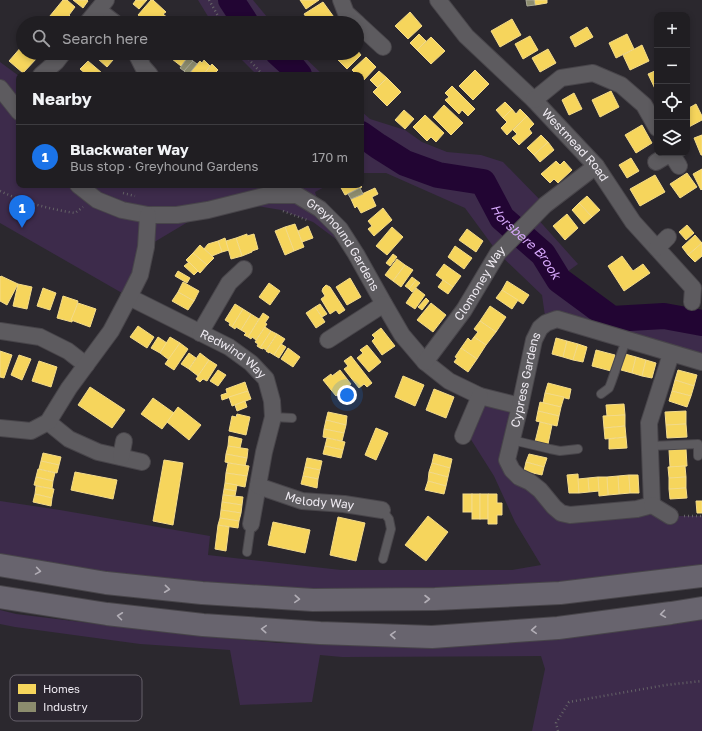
<!DOCTYPE html>
<meta charset="utf-8">
<style>
body{margin:0;font-family:"Golos Text",sans-serif;background:#28272a;color:#f1f3f6}
.controls{position:absolute;right:12px;top:12px;display:grid;overflow:hidden;border-radius:8px;box-shadow:0 2px 6px #0003}
.controls button{width:36px;height:36px;display:grid;place-items:center;padding:0;border:0;border-bottom:1px solid #3d3c40;background:#201e22;color:#f1f3f6;font:20px sans-serif}
.you{position:absolute;left:347px;top:395px;width:14px;height:14px;margin:-10px;border:3px solid #fff;border-radius:50%;background:#1a73e8;box-shadow:0 0 0 6px #1a73e833}
.badge{display:grid;place-items:center;width:26px;height:26px;border-radius:50%;background:#1a73e8;color:#fff;font-size:13px;font-weight:700}
.pin{position:absolute;translate:-50% -33px;filter:drop-shadow(0 1px 2px #0008)}
.pin::after{content:'';position:absolute;top:21px;width:14px;height:12px;background:inherit;clip-path:polygon(0 0,100% 0,50% 100%)}
.list{margin:0;padding:0;list-style:none}
h2{display:flex;justify-content:space-between;align-items:center;height:52px;margin:0;padding:0 16px;font-size:17px}
h2 small{font-size:13px;font-weight:400;color:#a2a2a5}
.list li{display:grid;grid-template-columns:26px 1fr auto;gap:12px;align-items:center;box-sizing:border-box;height:64px;padding:0 16px;border-top:1px solid #3d3c40}
.list b{display:block;font-size:15px;white-space:nowrap}
.list p{margin:0;font-size:13px;white-space:nowrap;color:#a2a2a5}
.list em{font-size:13px;font-style:normal;color:#a2a2a5}
.icon{flex:none;width:22px;height:22px;fill:none;stroke:currentColor;stroke-width:2;stroke-linecap:round;stroke-linejoin:round}
.map{position:relative;flex:none;width:702px;height:731px;overflow:hidden}
.search{position:absolute;background:#201e22;box-shadow:0 2px 6px #0003;left:16px;top:16px;width:348px;height:44px;display:flex;align-items:center;gap:10px;box-sizing:border-box;padding:0 14px;border-radius:22px;color:#a2a2a5;font-size:15px}
.panel{position:absolute;background:#201e22;box-shadow:0 2px 6px #0003;left:16px;top:72px;width:348px;height:116px;border-radius:8px}
.map>svg:first-child{display:block}
.green{fill:#3d2b4b}
.homes{fill:#f6d55c;stroke:#f4db89}
.industry{fill:#8c8c6e;stroke:#a9a895}
.lines{fill:none;stroke-linecap:round;stroke-linejoin:round}
.river{stroke:#220533;stroke-width:26}
.service-casing{stroke:#48454a;stroke-width:10}
.minor-casing{stroke:#48454a;stroke-width:18}
.trunk-casing{stroke:#48454a;stroke-width:24}
.path{stroke:#656367;stroke-width:2.5;stroke-dasharray:1 3;stroke-linecap:butt}
.service{stroke:#5d5b5f;stroke-width:8}
.minor{stroke:#5d5b5f;stroke-width:16}
.trunk{stroke:#68646e;stroke-width:22}
.oneway{stroke:#b2aeb6}
.labels{text-anchor:middle;stroke-width:4;stroke-linejoin:round;paint-order:stroke}
.street-label{font-size:12px;fill:#eeeaf1;stroke:#2b2630}
.water-label{font-size:13px;font-style:italic;fill:#d7a8fc;stroke:#2b2630}
.key{fill:#2b2630;stroke:#66616a;stroke-width:1}
.key-label{font-size:11px;fill:#eeeaf1}
</style>
<div class="map">
<svg width="702" height="731" viewBox="0 0 702 731">
<rect width="100%" height="100%" fill="#2b282e"/>
<g class="green">
<path d="M198,0H253L272,23H212Z"/>
<path d="M235,53H300L323,75H257Z"/>
<path d="M0,62L19,76V185H328L315,192L320,209L356,254L313,222L281,210L238,203L208,210L146,247L129,297L0,223Z"/>
<path d="M361,111L370,119L405,130L422,142L447,152L481,155L503,162L545,205L535,216L578,264L567,272L614,308L689,311L702,316V362L546,323L542,295L498,253L465,208L386,173H361Z"/>
<path d="M480,396L520,406L507,460L554,507L637,509L670,516H702V564L679,569L509,590L323,591L198,584L38,565L0,557V501L60,510L210,536L208,555L341,570H512L541,565L515,522L494,476L470,438Z"/>
<path d="M0,610L16,614L187,635L280,643L418,647L702,614V731H532L545,669L541,656L342,657L320,655L312,702L240,705L230,650L140,644L15,627L0,624Z"/>
</g>
<g class="homes">
<path d="M63,0H67L75,7L69,15L73,19L70,23H47L45,22Z"/>
<path d="M73,0H87L88,1L83,8Z"/>
<path d="M136,0H147L139,9L133,4Z"/>
<path d="M151,0H153L166,12L163,14L169,19L166,23H147V22L138,15Z"/>
<path d="M300,0H319L306,9Z"/>
<path d="M534,0H547V3L535,5Z"/>
<path d="M323,2L336,20L331,23H310L304,14Z"/>
<path d="M410,12L422,26L408,39L395,26Z"/>
<path d="M512,19L521,35L500,47L491,31Z"/>
<path d="M587,27L593,37L575,47L570,37Z"/>
<path d="M419,34L426,41L417,50L410,43Z"/>
<path d="M627,34L634,49L616,58L609,43Z"/>
<path d="M530,36L538,50L523,59L515,44Z"/>
<path d="M431,37L445,51L431,64L417,50Z"/>
<path d="M642,45L649,61L630,70L623,55Z"/>
<path d="M22,46L23,47V53H30L37,58L23,73L9,61Z"/>
<path d="M548,49L556,63L540,72L532,58Z"/>
<path d="M357,50L361,55L347,69L334,56L337,53H357Z"/>
<path d="M99,53H119L107,67L98,59L101,55Z"/>
<path d="M177,53H192L181,66L172,59Z"/>
<path d="M366,57L376,67L363,81L361,79V75H357L352,70Z"/>
<path d="M204,60L210,66L203,75H188L200,61L202,63Z"/>
<path d="M88,61L102,73L101,75H87L80,69Z"/>
<path d="M212,64L218,70L215,73L216,74L203,75Z"/>
<path d="M475,70L489,84L473,100L459,86Z"/>
<path d="M657,70V93L648,74Z"/>
<path d="M379,71L387,78L377,87L370,80Z"/>
<path d="M387,78L401,92L387,106L373,92Z"/>
<path d="M452,86L475,109L468,116L462,110L459,114L445,100L449,97L445,93Z"/>
<path d="M611,91L619,107L600,117L592,100Z"/>
<path d="M574,93L582,109L569,115L562,100Z"/>
<path d="M505,102L512,109L503,118L496,110Z"/>
<path d="M696,104L702,116V120L687,128V109Z"/>
<path d="M444,105L463,123L451,135L433,117Z"/>
<path d="M512,109L516,114L520,109L527,116L507,135L501,128L507,122L503,118Z"/>
<path d="M404,110L414,119L405,129L395,120Z"/>
<path d="M425,115L444,133L436,142L431,137L427,141L413,127Z"/>
<path d="M527,116L534,124L529,129L532,133L519,145L512,138L517,134L513,130Z"/>
<path d="M642,125L652,143L636,153L625,135Z"/>
<path d="M541,135L548,142L534,155L527,148Z"/>
<path d="M702,135V155H701L694,138Z"/>
<path d="M548,142L554,150L540,162L534,155Z"/>
<path d="M631,158L639,171L627,178L619,165Z"/>
<path d="M556,161L560,165L564,161L572,170L558,183L554,179L550,183L541,174Z"/>
<path d="M702,169V189L701,190L693,174Z"/>
<path d="M687,173L697,187L680,198L670,184Z"/>
<path d="M655,175L665,192L640,206L630,189Z"/>
<path d="M341,185H360L362,187L345,195L340,186Z"/>
<path d="M375,188L378,194L372,197L376,206L361,213L357,206L355,208L351,199Z"/>
<path d="M587,196L600,210L592,217L579,203Z"/>
<path d="M579,203L592,217L584,224L572,210Z"/>
<path d="M383,208L392,220L374,236L368,229L372,226L368,221Z"/>
<path d="M567,214L578,228L565,240L553,226Z"/>
<path d="M295,224L304,247L294,251L285,227Z"/>
<path d="M687,225L694,233L686,240L679,232Z"/>
<path d="M308,226L313,238L302,242L298,231Z"/>
<path d="M285,227L294,251L285,255L275,231Z"/>
<path d="M392,227L403,237L387,255L376,246Z"/>
<path d="M467,229L483,241L476,252L459,240Z"/>
<path d="M247,234V236L254,234L258,249L252,251V252L242,256L236,238Z"/>
<path d="M695,235L702,243L688,255L682,247Z"/>
<path d="M225,238L229,250L222,252L218,241Z"/>
<path d="M236,238L242,256L231,259L226,241Z"/>
<path d="M218,241L222,252L212,256L204,249L208,244Z"/>
<path d="M702,243V256L695,262L688,255Z"/>
<path d="M200,245L214,258L207,265L193,253Z"/>
<path d="M455,246L472,258L464,269L448,257Z"/>
<path d="M193,253L207,265L200,273L186,260Z"/>
<path d="M393,254L397,257L390,266L386,263Z"/>
<path d="M622,256L633,271L643,264L650,273L624,291L608,266Z"/>
<path d="M397,259L405,265L393,281L385,275Z"/>
<path d="M189,262L198,271L194,275L184,266Z"/>
<path d="M444,264L461,276L453,287L436,275Z"/>
<path d="M405,265L413,270L401,287L393,281Z"/>
<path d="M178,271L190,278L187,283L175,276Z"/>
<path d="M1,276L18,284L7,305L0,301V277Z"/>
<path d="M412,277L416,280L409,289L405,286Z"/>
<path d="M350,278L361,297L347,305L336,287Z"/>
<path d="M416,280L420,283L412,292L409,289Z"/>
<path d="M443,280L453,287L448,294L438,287Z"/>
<path d="M507,281L529,295L523,304L502,290Z"/>
<path d="M183,282L199,291L194,301L178,292Z"/>
<path d="M269,283L280,291L270,305L259,297Z"/>
<path d="M18,284L32,287L27,309L13,306Z"/>
<path d="M326,285L330,287L345,310L339,314L336,310L330,314L321,299L325,296L322,291L323,288Z"/>
<path d="M43,288L56,293L50,310L37,306Z"/>
<path d="M416,288L425,295L415,309L406,303Z"/>
<path d="M502,290L518,300L512,309L496,298Z"/>
<path d="M178,292L194,301L188,310L172,301Z"/>
<path d="M63,296L78,301L72,322L57,318Z"/>
<path d="M426,298L429,301L422,310L418,307Z"/>
<path d="M78,303L96,309L90,327L71,320Z"/>
<path d="M431,303L446,315L433,332L417,320Z"/>
<path d="M235,304L243,309L232,327L229,325L230,323L225,320Z"/>
<path d="M320,304L327,314L322,317L315,307Z"/>
<path d="M490,306L506,317L496,332L480,321Z"/>
<path d="M315,307L325,322L316,328L306,313Z"/>
<path d="M243,309L251,314L241,330L236,327L235,329L232,327Z"/>
<path d="M263,313L269,317L265,323L267,324L256,340L252,337L251,339L248,337Z"/>
<path d="M251,314L259,319L248,337L244,335L246,333L241,330Z"/>
<path d="M480,321L496,332L486,345L474,337L478,332L474,329Z"/>
<path d="M138,326L154,337L147,348L130,337Z"/>
<path d="M265,327L271,331L260,348L257,346L258,344L255,342Z"/>
<path d="M381,328L395,346L382,355L372,341L375,338L372,335Z"/>
<path d="M271,331L277,334L266,350L263,348V349L260,348Z"/>
<path d="M277,334L285,339L274,355L269,352V353L266,351Z"/>
<path d="M158,337L167,343L160,353L151,348Z"/>
<path d="M170,337L180,343L169,360L160,353Z"/>
<path d="M474,337L486,345L477,359L461,348L468,338L471,341Z"/>
<path d="M556,338L567,341L563,357L552,354Z"/>
<path d="M567,341L578,344L573,360L563,357Z"/>
<path d="M180,343L188,349L174,370L165,364Z"/>
<path d="M281,344L286,347L279,358L274,355Z"/>
<path d="M578,344L587,347L583,362L573,360Z"/>
<path d="M367,345L381,362L369,372L357,358L363,353L360,350Z"/>
<path d="M288,348L300,357L293,367L281,359Z"/>
<path d="M461,348L477,359L468,372L454,362L457,358L455,357Z"/>
<path d="M596,350L615,355L611,371L592,366Z"/>
<path d="M0,351L12,355L4,378L0,377Z"/>
<path d="M189,353L196,358L189,369L181,364Z"/>
<path d="M200,353L209,360L198,376L189,369Z"/>
<path d="M625,354L636,357L632,373L621,370Z"/>
<path d="M19,355L31,359L22,380L11,375Z"/>
<path d="M351,356L372,383L367,387L364,384L359,388L344,369L348,366L344,361Z"/>
<path d="M636,357L646,360L642,376L632,373Z"/>
<path d="M209,360L217,365L207,381L203,379L200,382L196,379Z"/>
<path d="M646,360L656,363L652,378L642,376Z"/>
<path d="M39,361L57,367L51,387L32,381Z"/>
<path d="M218,370L226,375L218,386L210,381Z"/>
<path d="M340,370L351,384L336,396L323,380L331,374L332,376Z"/>
<path d="M678,370L697,375L694,386L675,380Z"/>
<path d="M403,376L424,385L415,406L395,397Z"/>
<path d="M675,380L694,386L691,396L672,391Z"/>
<path d="M245,382L248,391L222,400L221,395L227,393L226,389Z"/>
<path d="M548,383L571,389L569,399L545,393Z"/>
<path d="M90,387L125,410L112,428L78,405Z"/>
<path d="M434,389L454,397L446,418L426,410Z"/>
<path d="M248,391L251,399L232,406L229,397Z"/>
<path d="M672,391L691,396L687,407L669,401Z"/>
<path d="M545,393L564,397L561,407L543,403Z"/>
<path d="M153,398L174,413L162,429L141,414Z"/>
<path d="M245,401L247,407L237,411L235,405Z"/>
<path d="M540,402L561,407L559,416L538,411Z"/>
<path d="M624,404L625,415L607,416L606,405Z"/>
<path d="M178,407L201,425L189,440L167,422Z"/>
<path d="M538,411L559,416L557,426L536,421Z"/>
<path d="M686,411V424L666,425L665,412Z"/>
<path d="M328,412L347,416L346,425L326,420Z"/>
<path d="M237,414L250,417L246,435L229,431L232,416L236,417Z"/>
<path d="M625,415V426L604,428L603,416Z"/>
<path d="M326,420L346,425L344,433L324,429Z"/>
<path d="M540,422L552,425L548,444L535,442Z"/>
<path d="M686,424L687,437L667,438L666,425Z"/>
<path d="M625,426L626,437L605,439L604,428Z"/>
<path d="M376,428L388,433L376,460L365,455Z"/>
<path d="M324,429L344,433L342,441L323,437Z"/>
<path d="M229,436L242,439L240,448L228,446Z"/>
<path d="M626,437L627,448L609,449V439Z"/>
<path d="M327,438L345,442L343,450L325,446Z"/>
<path d="M228,446L248,449L247,458L226,454Z"/>
<path d="M325,446L343,450L341,458L323,454Z"/>
<path d="M686,449L687,466L670,467L669,450Z"/>
<path d="M43,453L61,457L59,465L41,461Z"/>
<path d="M226,454L247,458L245,466L225,462Z"/>
<path d="M434,454L452,459L450,468L432,463Z"/>
<path d="M529,454L547,458L544,467L526,462Z"/>
<path d="M307,458L322,461L320,470L305,467Z"/>
<path d="M164,460L183,463L173,525L153,521Z"/>
<path d="M41,461L59,465L57,473L39,469Z"/>
<path d="M526,462L544,467L542,475L524,471Z"/>
<path d="M228,463L249,466L247,476L226,473Z"/>
<path d="M432,463L450,468L448,477L429,472Z"/>
<path d="M685,466L686,477L669,478L668,467Z"/>
<path d="M305,467L320,470L318,479L303,476Z"/>
<path d="M38,469L55,473L53,481L36,477Z"/>
<path d="M75,472L117,480L113,499L71,490Z"/>
<path d="M429,472L448,477L446,486L428,481Z"/>
<path d="M226,473L247,476L245,487L225,483Z"/>
<path d="M578,474L579,493H569L567,475Z"/>
<path d="M629,475L630,493L619,494L618,476Z"/>
<path d="M629,475H638L639,493H630Z"/>
<path d="M303,476L318,479L317,488L301,484Z"/>
<path d="M618,476L619,494L608,495L607,477Z"/>
<path d="M36,477L53,481L52,489L34,485Z"/>
<path d="M598,477H607L608,495L599,496Z"/>
<path d="M598,477L599,491L589,492L588,478Z"/>
<path d="M686,477V488L669,489V478Z"/>
<path d="M588,478L589,492L579,493L578,479Z"/>
<path d="M428,481L446,486L444,494L425,490Z"/>
<path d="M225,483L237,485L236,491L224,489Z"/>
<path d="M36,486L54,489L52,498L35,494Z"/>
<path d="M686,488L687,498L670,499L669,489Z"/>
<path d="M224,489L236,491L235,496L223,495Z"/>
<path d="M35,494L52,498L51,506L33,502Z"/>
<rect x="463" y="494" width="9" height="18"/>
<rect x="472" y="494" width="8" height="25"/>
<rect x="480" y="494" width="8" height="25"/>
<path d="M488,494H497V503H502V515H497V524H488Z"/>
<path d="M223,495L243,497L242,505L222,502Z"/>
<path d="M696,501H702V513H697Z"/>
<path d="M222,502L242,505L241,513L221,510Z"/>
<path d="M221,510L241,513L239,521L220,518Z"/>
<path d="M428,516L448,532L426,561L405,545Z"/>
<path d="M338,517L365,523L356,561L330,555Z"/>
<path d="M220,518L239,521L238,528L218,525Z"/>
<path d="M273,522L310,530L305,553L268,545Z"/>
<path d="M218,525L229,527L226,551L215,549Z"/>
</g>
<g class="industry">
<path d="M526,0H534L535,5L527,6Z"/>
<path d="M188,57L193,61L184,71L180,68Z"/>
<path d="M193,61L197,64L188,75L184,71Z"/>
<path d="M360,188L363,194L351,199L348,194Z"/>
</g>
<g class="lines">
<g class="river">
<path d="M231,0L246,23"/>
<path d="M278,53L290,64L299,75"/>
<path id="s1" d="M361,134L378,146L405,163L438,175L483,182L502,218L543,254L559,280L612,319L664,316L702,323"/>
</g>
<defs>
<g id="service">
<path d="M601,394L609,388L611,383L626,340"/>
<path d="M273,417L292,418"/>
<path d="M512,440L550,449L560,451L578,449"/>
<path d="M650,446L698,444V456"/>
<path d="M382,510L389,519L391,529L383,559"/>
<path d="M247,552L251,524"/>
</g>
<g id="minor">
<path d="M341,0L346,13L357,23"/>
<path id="s2" d="M438,0L466,36L534,100L596,166L633,222L693,288L692,302"/>
<path d="M98,10L115,23"/>
<path d="M87,23L106,0"/>
<path d="M357,23L383,47"/>
<path d="M136,53L143,67L150,75"/>
<path d="M41,75L56,62L63,53"/>
<path d="M0,88L19,112"/>
<path d="M534,100L561,78L593,73L621,85L644,105L657,128"/>
<path d="M656,162L671,153L679,166"/>
<path id="s3" d="M78,185L97,200L122,210L148,215H177L208,210L268,195H297L320,209L340,229L356,254L384,304L402,335L425,362L449,381L480,396L520,406"/>
<path d="M657,248L668,237"/>
<path id="s4" d="M129,297L229,347L251,363L266,379L272,401L273,417L264,452L251,524"/>
<path d="M0,331L40,337L68,351L86,365"/>
<path d="M200,333L229,283L244,269"/>
<path d="M328,340L384,304"/>
<path id="s5" d="M671,354L649,423L652,505L637,509L570,515L561,513L554,507L540,490L530,482L519,477L512,470L507,460L520,406L534,340L540,328L546,323L557,319L702,362"/>
<path id="s6" d="M425,362L464,310L498,253L545,205L596,166"/>
<path d="M48,422L69,439L98,452L142,462"/>
<path d="M0,428L31,431L48,422L69,388L111,331L129,297L140,275L146,247L148,215"/>
<path d="M463,436L480,396"/>
<path d="M121,457L124,441"/>
<path id="s7" d="M258,486L302,501L344,504L382,510"/>
<path d="M652,505L670,516"/>
</g>
<g id="trunk">
<path d="M0,565L106,583L202,593L313,600L435,599L560,593L702,576"/>
<path d="M0,597L107,614L203,625L320,633L432,637L558,628L671,613L702,608"/>
</g>
</defs>
<use href="#service" class="service-casing"/>
<use href="#minor" class="minor-casing"/>
<use href="#trunk" class="trunk-casing"/>
<g class="path">
<path d="M209,0L222,23"/>
<path d="M243,53L263,75"/>
<path d="M0,191C23,202 49,209 75,213L83,207"/>
<path d="M123,193L135,196"/>
<path d="M283,211L307,220"/>
<path d="M684,516H702"/>
<path d="M558,731L556,723L569,702L666,685L702,681"/>
</g>
<use href="#service" class="service"/>
<use href="#minor" class="minor"/>
<use href="#trunk" class="trunk"/>
</g>
<defs><path id="oneway-chevron" d="M-2-3.5L2.5 0L-2 3.5" fill="none" stroke-width="1.6" stroke-linecap="round" stroke-linejoin="round"/></defs>
<g class="oneway">
<use href="#oneway-chevron" transform="translate(38 571) rotate(9)"/>
<use href="#oneway-chevron" transform="translate(167 589) rotate(6)"/>
<use href="#oneway-chevron" transform="translate(297 599) rotate(4)"/>
<use href="#oneway-chevron" transform="translate(427 599)"/>
<use href="#oneway-chevron" transform="translate(663 614) rotate(172)"/>
<use href="#oneway-chevron" transform="translate(120 616) rotate(-173)"/>
<use href="#oneway-chevron" transform="translate(264 629) rotate(-176)"/>
<use href="#oneway-chevron" transform="translate(534 630) rotate(176)"/>
<use href="#oneway-chevron" transform="translate(393 635) rotate(-178)"/>
</g>
<g class="labels">
<g class="street-label">
<text dy="4" stroke="none"><textPath href="#s2" startOffset="200">Westmead Road</textPath></text>
<text dy="4" stroke="none"><textPath href="#s3" startOffset="298">Greyhound Gardens</textPath></text>
<text dy="4" stroke="none"><textPath href="#s6" startOffset="96">Clomoney Way</textPath></text>
<text dy="4" stroke="none"><textPath href="#s4" startOffset="119">Redwind Way</textPath></text>
<text dy="4" stroke="none"><textPath href="#s5" startOffset="406">Cypress Gardens</textPath></text>
<text dy="4" stroke="none"><textPath href="#s7" startOffset="64">Melody Way</textPath></text>
</g>
<g class="water-label">
<text dy="5" stroke="none"><textPath href="#s1" startOffset="208">Horsbere Brook</textPath></text>
</g>
</g>
<rect x="10" y="675" width="132" height="46" rx="6" class="key"/>
<rect x="18" y="684" width="18" height="10" fill="#f6d55c"/>
<rect x="18" y="702" width="18" height="10" fill="#8c8c6e"/>
<g class="key-label">
<text x="43" y="693">Homes</text>
<text x="43" y="711">Industry</text>
</g>
</svg>
<div class="controls">
<button>+</button>
<button>−</button>
<button><svg class="icon" aria-label="locate" viewBox="0 0 24 24"><circle cx="12" cy="12" r="6"/><path d="M12 2v4M12 18v4M2 12h4M18 12h4"/></svg></button>
<button><svg class="icon" aria-label="layers" viewBox="0 0 24 24"><path d="M12 4l9 5-9 5-9-5zM3 14l9 5 9-5"/></svg></button>
</div>
<div class="you"></div>
<div class="pin badge" style="left:22px;top:228px">1</div>
<div class="search"><svg class="icon" aria-label="search" viewBox="0 0 24 24"><circle cx="10" cy="10" r="6"/><path d="M15 15l6 6"/></svg>Search here</div>
<section class="panel">
<h2>Nearby<small></small></h2>
<ul class="list">
<li><span class="badge">1</span><div><b>Blackwater Way</b><p>Bus stop · Greyhound Gardens</p></div><em>170 m</em></li>
</ul>
</section>
</div>
